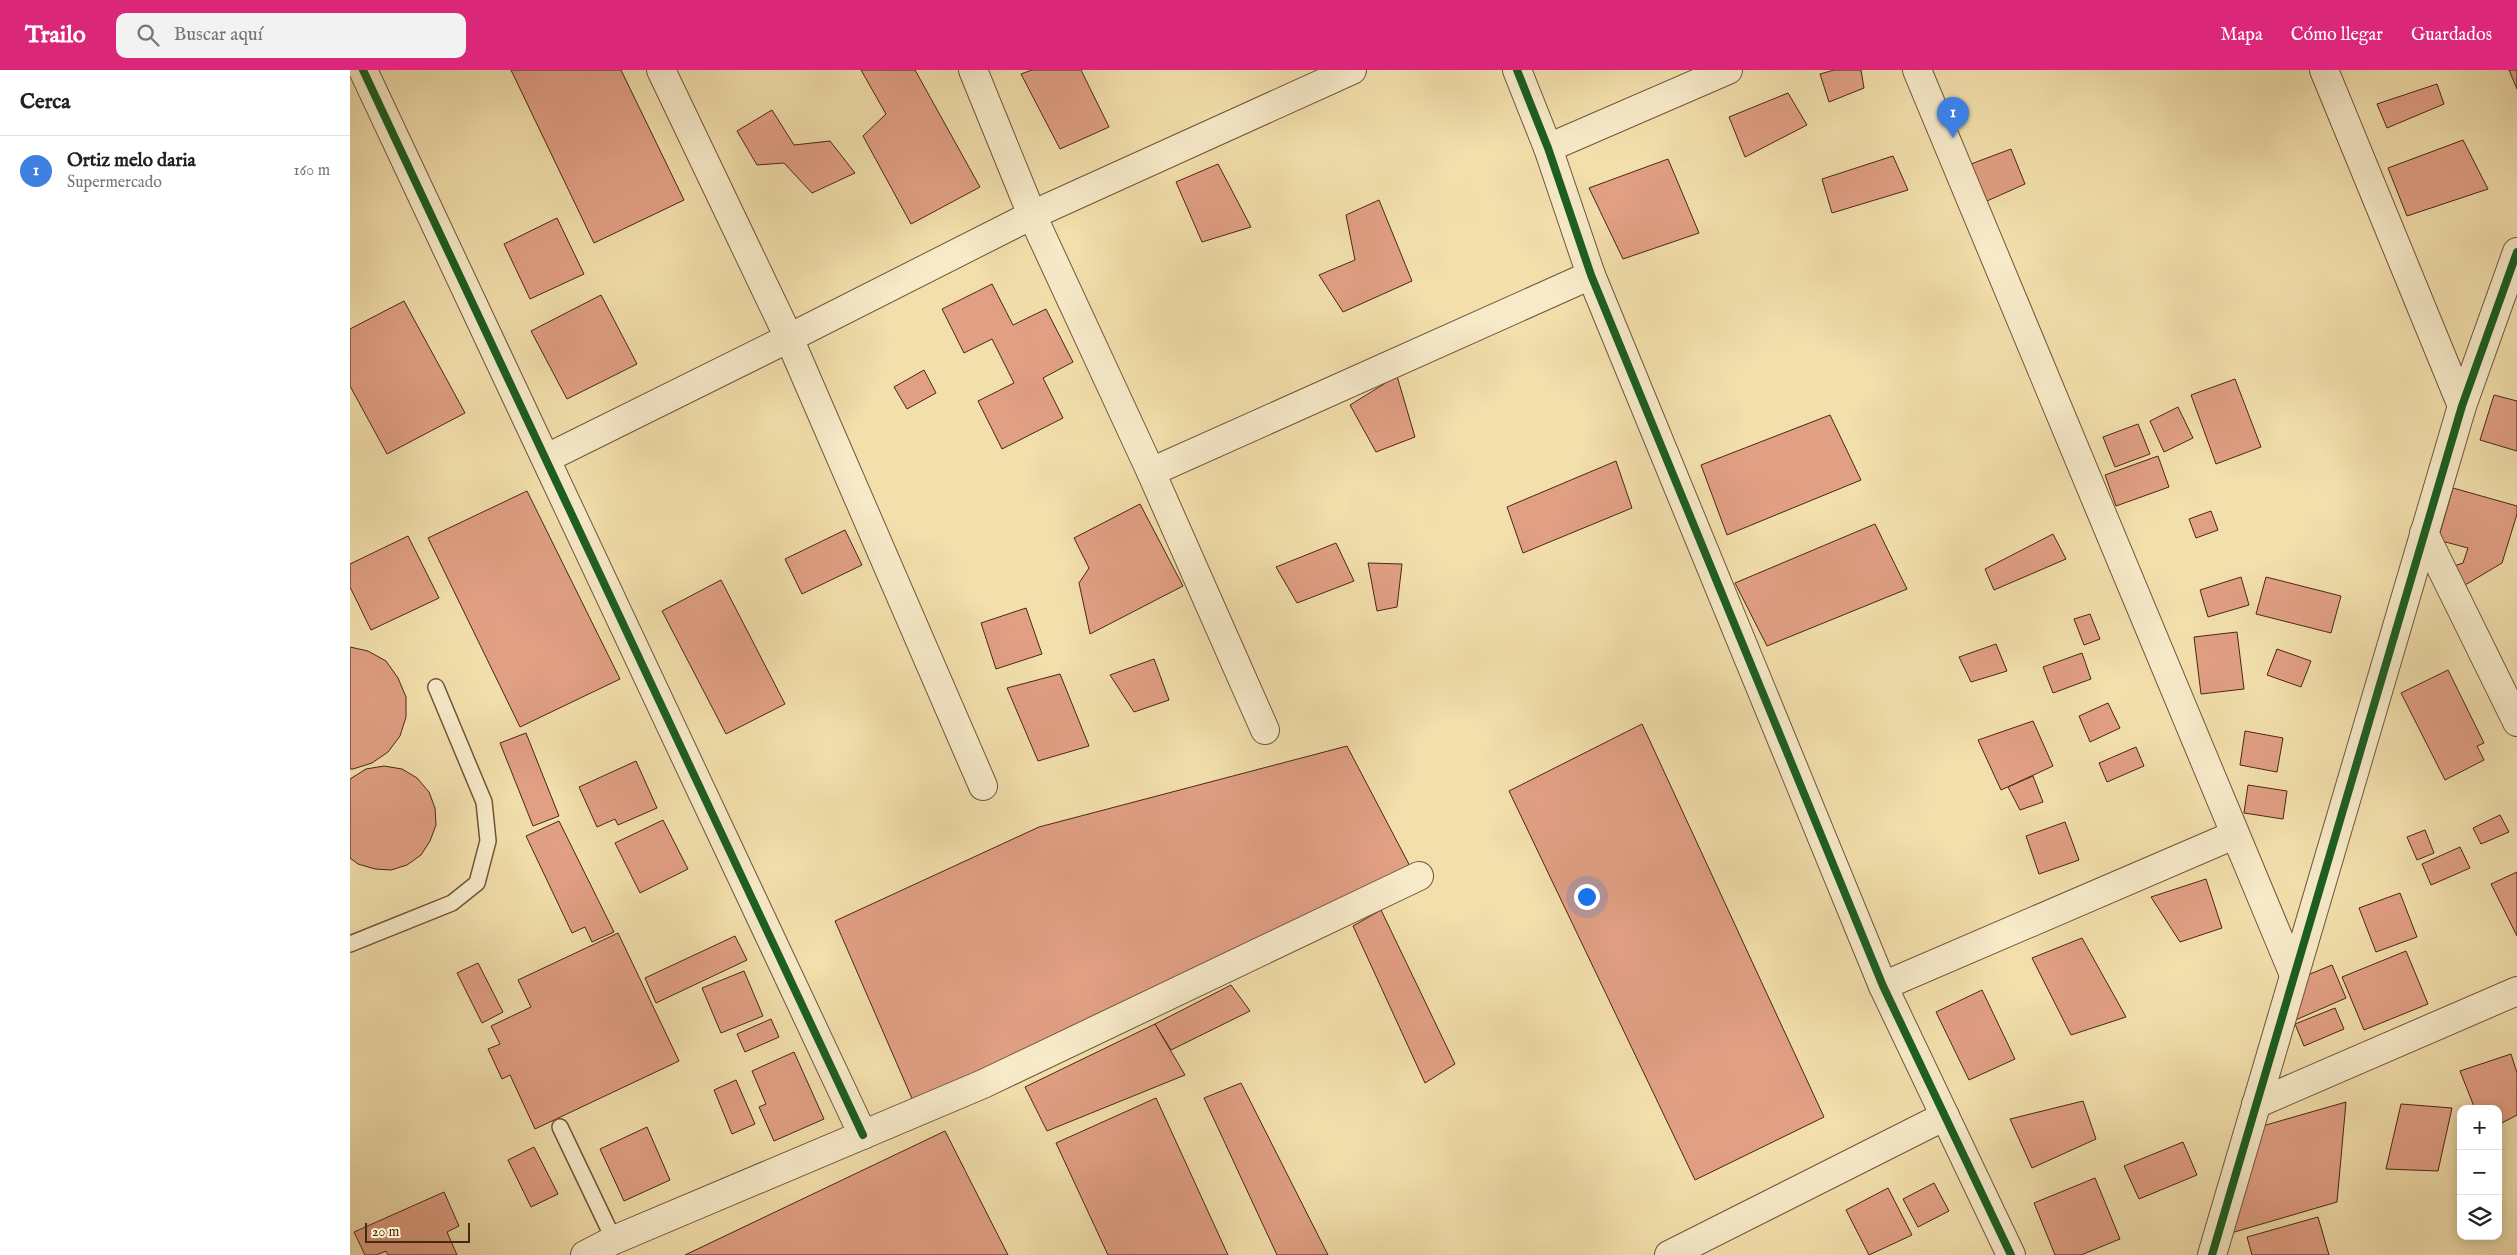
<!DOCTYPE html>
<html lang="es">
<meta charset="utf-8">
<style>
body{margin:0;font-family:"IM FELL English",serif;background:#f2f2f2;color:#222}
.controls{position:absolute;right:15px;bottom:15px;display:grid;overflow:hidden;border-radius:10px;box-shadow:0 2px 12px #0003}
.controls button{width:45px;height:45px;display:grid;place-items:center;padding:0;border:0;border-bottom:1px solid #e0e0e0;background:#fff;color:#222;font:25px sans-serif}
.scale{position:absolute;left:15px;bottom:12px;width:105px;box-sizing:border-box;padding-left:5px;border:2px solid #482713;border-top:0;font-size:14px;line-height:18px;white-space:nowrap;color:#482713;-webkit-text-stroke:4px #f7eac9;paint-order:stroke}
.you{position:absolute;left:1236px;top:826px;width:18px;height:18px;margin:-12px;border:4px solid #fff;border-radius:50%;background:#1a73e8;box-shadow:0 0 0 8px #1a73e833}
.badge{display:grid;place-items:center;width:32px;height:32px;border-radius:50%;background:#db2777;color:#fff;font-size:16px;font-weight:700}
.pin{position:absolute;translate:-50% -41px;filter:drop-shadow(0 1px 2px #0008)}
.pin::after{content:'';position:absolute;top:26px;width:18px;height:15px;background:inherit;clip-path:polygon(0 0,100% 0,50% 100%)}
.list{margin:0;padding:0;list-style:none}
h2{display:flex;justify-content:space-between;align-items:center;height:65px;margin:0;padding:0 20px;font-size:21px}
h2 small{font-size:16px;font-weight:400;color:#767676}
.list li{display:grid;grid-template-columns:32px 1fr auto;gap:15px;align-items:center;box-sizing:border-box;height:70px;padding:0 20px;border-top:1px solid #e0e0e0}
.list b{display:block;font-size:19px;white-space:nowrap}
.list p{margin:0;font-size:16px;white-space:nowrap;color:#767676}
.list em{font-size:16px;font-style:normal;color:#767676}
.icon{flex:none;width:28px;height:28px;fill:none;stroke:currentColor;stroke-width:2;stroke-linecap:round;stroke-linejoin:round}
.map{position:relative;flex:none;width:2167px;height:1185px;overflow:hidden}
header{display:flex;align-items:center;gap:30px;box-sizing:border-box;height:70px;padding:0 25px;background:#db2777;color:#fff}
header strong{font-size:24px}
nav{display:flex;gap:28px;margin-inline-start:auto;font-size:18px}
.search{width:350px;height:45px;background:#f2f2f2;display:flex;align-items:center;gap:12px;box-sizing:border-box;padding:0 18px;border-radius:10px;color:#767676;font-size:19px}
main{display:flex}
aside{flex:1;background:#fff}
.map>svg:first-child{display:block}
.building{fill:#e19f84;stroke:#482713}
.lines{fill:none;stroke-linecap:round;stroke-linejoin:round}
.lane-casing{stroke:#725539;stroke-width:18}
.street-casing{stroke:#725539;stroke-width:30}
.lane{stroke:#f7eac9;stroke-width:15}
.street{stroke:#f7eac9;stroke-width:28}
.cycleway-casing{stroke:#f7eac9;stroke-width:11}
.cycleway{stroke:#1b5e20;stroke-width:8}
</style>
<header>
<strong>Trailo</strong>
<div class="search"><svg class="icon" aria-label="search" viewBox="0 0 24 24"><circle cx="10" cy="10" r="6"/><path d="M15 15l6 6"/></svg>Buscar aquí</div>
<nav><a>Mapa</a><a>Cómo llegar</a><a>Guardados</a></nav>
</header>
<main>
<aside>
<h2>Cerca<small></small></h2>
<ul class="list">
<li><span class="badge" style="background:#3f7fe0">1</span><div><b>Ortiz melo daria</b><p>Supermercado</p></div><em>160 m</em></li>
</ul>
</aside>
<div class="map">
<svg width="2167" height="1185" viewBox="0 0 2167 1185">
<rect width="100%" height="100%" fill="#f2dfac"/>
<filter id="stains"><feTurbulence type="fractalNoise" baseFrequency=".004" numOctaves="4"/><feColorMatrix values="0 0 0 0 .2 0 0 0 0 .09 0 0 0 0 .02 0 0 0 .5 -.17"/></filter>
<radialGradient id="worn" r=".72"><stop offset=".6" stop-color="#630" stop-opacity="0"/><stop offset="1" stop-color="#630" stop-opacity=".3"/></radialGradient>
<g class="building">
<path d="M161,0H271L334,130L244,173Z"/>
<path d="M511,0H565L630,117L561,154L513,66L536,44Z"/>
<path d="M682,0H731L759,57L710,79L671,4Z"/>
<path d="M1484,0H1511L1514,18L1479,32L1470,4Z"/>
<path d="M2159,0H2167V19Z"/>
<path d="M2087,14L2094,34L2037,58L2027,34Z"/>
<path d="M1438,23L1457,55L1395,87L1379,47Z"/>
<path d="M422,40L444,75L480,71L505,103L462,123L434,93L407,95L387,61Z"/>
<path d="M2113,70L2138,119L2057,146L2038,98Z"/>
<path d="M1661,79L1675,114L1637,131L1621,94Z"/>
<path d="M1543,86L1558,120L1482,143L1472,109Z"/>
<path d="M1318,89L1349,163L1273,189L1239,118Z"/>
<path d="M868,94L901,157L852,172L826,112Z"/>
<path d="M1029,130L1062,211L993,242L969,205L1005,190L996,145Z"/>
<path d="M207,148L234,204L180,229L154,174Z"/>
<path d="M642,214L663,255L696,239L723,292L693,308L713,348L652,379L628,331L664,313L642,269L614,283L592,239Z"/>
<path d="M251,225L287,294L217,329L181,261Z"/>
<path d="M54,231L115,343L37,384L0,316V259Z"/>
<path d="M574,300L586,323L557,339L544,317Z"/>
<path d="M1047,306L1065,367L1026,382L1000,335Z"/>
<path d="M1885,309L1911,377L1866,394L1841,325Z"/>
<path d="M2144,325L2167,331V381L2130,370Z"/>
<path d="M1828,337L1843,368L1814,382L1800,351Z"/>
<path d="M1480,345L1511,410L1377,465L1351,395Z"/>
<path d="M1788,354L1800,384L1765,397L1753,367Z"/>
<path d="M1808,386L1819,417L1766,436L1755,405Z"/>
<path d="M1266,391L1282,438L1173,483L1157,437Z"/>
<path d="M2103,418L2167,436V444L2152,493L2105,521L2098,498L2113,493L2118,478L2088,470Z"/>
<path d="M177,421L270,609L170,657L78,468Z"/>
<path d="M790,434L833,516L740,564L729,513L739,498L724,468Z"/>
<path d="M1861,441L1868,460L1846,468L1839,449Z"/>
<path d="M1525,454L1557,519L1417,576L1385,513Z"/>
<path d="M495,460L512,495L452,524L435,489Z"/>
<path d="M1703,464L1716,489L1644,520L1635,499Z"/>
<path d="M58,466L89,528L21,560L0,517V494Z"/>
<path d="M986,473L1004,511L947,533L926,497Z"/>
<path d="M1018,493L1052,494L1047,537L1027,541Z"/>
<path d="M1891,507L1899,535L1858,547L1850,520Z"/>
<path d="M1916,507L1991,526L1981,563L1906,544Z"/>
<path d="M371,510L435,634L376,664L312,541Z"/>
<path d="M676,538L692,584L646,599L631,553Z"/>
<path d="M1740,544L1750,569L1734,575L1724,549Z"/>
<path d="M1887,562L1894,619L1851,624L1844,567Z"/>
<path d="M1646,574L1657,601L1621,612L1609,587Z"/>
<path d="M0,577L18,581L36,591L48,608L56,627V647L50,666L38,682L22,693L3,699H0Z"/>
<path d="M1927,579L1961,591L1951,617L1917,605Z"/>
<path d="M1732,583L1741,609L1703,623L1693,597Z"/>
<path d="M804,589L819,630L784,642L760,605Z"/>
<path d="M2098,600L2134,673L2127,676L2134,690L2095,710L2051,623Z"/>
<path d="M710,604L739,676L688,691L657,618Z"/>
<path d="M1758,633L1770,658L1740,672L1729,646Z"/>
<path d="M1683,651L1703,696L1651,720L1628,670Z"/>
<path d="M1292,654L1474,1047L1345,1110L1159,721Z"/>
<path d="M1895,661L1933,668L1927,702L1890,695Z"/>
<path d="M176,663L209,746L183,756L150,673Z"/>
<path d="M997,676L1062,800L567,1040L485,851L689,757Z"/>
<path d="M1786,677L1794,696L1757,712L1749,693Z"/>
<path d="M286,691L307,738L268,755L265,749L247,757L229,717Z"/>
<path d="M34,696L52,699L67,708L79,722L85,738L86,755L80,771L71,785L57,795L41,800L25,799L8,794L0,788V709L16,699Z"/>
<path d="M1683,706L1693,732L1670,740L1658,717Z"/>
<path d="M1898,715L1937,721L1933,749L1894,743Z"/>
<path d="M2150,745L2159,762L2131,774L2123,758Z"/>
<path d="M313,750L338,799L290,823L265,773Z"/>
<path d="M209,751L264,862L242,872L235,857L222,863L176,766Z"/>
<path d="M1715,752L1729,790L1689,804L1676,766Z"/>
<path d="M2075,760L2084,783L2067,790L2057,767Z"/>
<path d="M2110,777L2120,798L2081,815L2072,794Z"/>
<path d="M2167,802V866L2141,814Z"/>
<path d="M1856,809L1872,858L1830,872L1801,827Z"/>
<path d="M2050,823L2067,867L2026,882L2009,838Z"/>
<path d="M1031,840L1105,994L1075,1013L1003,856Z"/>
<path d="M268,863L329,991L185,1059L160,1005L152,1009L138,979L150,974L141,956L181,937L168,910Z"/>
<path d="M385,866L397,890L306,933L295,908Z"/>
<path d="M1732,868L1776,947L1721,965L1682,888Z"/>
<path d="M2056,881L2078,934L2014,960L1992,907Z"/>
<path d="M128,893L153,942L132,953L107,903Z"/>
<path d="M1982,895L1996,928L1941,952L1948,909Z"/>
<path d="M394,901L413,946L371,963L352,918Z"/>
<path d="M881,915L900,941L821,980L805,954Z"/>
<path d="M1632,920L1665,989L1619,1010L1586,942Z"/>
<path d="M1985,938L1994,959L1954,976L1945,954Z"/>
<path d="M421,949L429,967L395,982L387,964Z"/>
<path d="M805,954L835,1005L697,1061L675,1017Z"/>
<path d="M444,982L474,1049L424,1071L409,1037L416,1034L402,1001Z"/>
<path d="M2161,984L2167,1003V1045L2148,1055V1039H2125L2110,1001Z"/>
<path d="M386,1010L405,1054L382,1064L364,1020Z"/>
<path d="M891,1013L978,1185H927L854,1028Z"/>
<path d="M806,1028L878,1185H758L706,1073Z"/>
<path d="M1733,1031L1746,1069L1682,1098L1660,1049Z"/>
<path d="M1996,1032L1987,1132L1881,1163L1909,1057Z"/>
<path d="M2051,1034L2102,1038L2088,1101L2036,1099Z"/>
<path d="M297,1057L320,1110L274,1131L250,1079Z"/>
<path d="M595,1061L658,1185H335Z"/>
<path d="M1833,1072L1847,1105L1789,1129L1774,1096Z"/>
<path d="M184,1077L208,1124L181,1137L158,1090Z"/>
<path d="M1745,1108L1770,1169L1731,1185H1705L1684,1133Z"/>
<path d="M1584,1113L1599,1141L1568,1157L1553,1129Z"/>
<path d="M1538,1118L1562,1165L1519,1185L1496,1140Z"/>
<path d="M94,1122L109,1156L97,1162L107,1185H38L36,1181L26,1185H15L4,1162Z"/>
<path d="M1968,1147L1979,1185H1902L1897,1167Z"/>
</g>
<g class="lines">
<defs>
<g id="lane">
<path d="M0,874L102,833L127,813L138,771L134,732L86,617"/>
<path d="M210,1057L264,1170"/>
</g>
<g id="street">
<path d="M13,0L513,1065"/>
<path d="M311,0L439,268L633,716"/>
<path d="M623,0L682,145L801,402L915,660"/>
<path d="M1167,0L1198,78L1241,205L1533,916L1661,1185"/>
<path d="M1567,0L1944,905"/>
<path d="M1974,0L2112,336"/>
<path d="M1198,78L1378,0"/>
<path d="M197,388L439,268L682,145L1002,0"/>
<path d="M801,402L1241,205"/>
<path d="M2074,463L2167,652"/>
<path d="M1533,916L1884,765"/>
<path d="M1906,1034L2167,921"/>
<path d="M235,1185L264,1170L633,1014L1069,806"/>
<path d="M1319,1185L1595,1046"/>
<path d="M1862,1185L2112,336L2167,182"/>
</g>
</defs>
<use href="#lane" class="lane-casing"/>
<use href="#street" class="street-casing"/>
<use href="#lane" class="lane"/>
<use href="#street" class="street"/>
<defs>
<g id="cycleway">
<path d="M13,0L513,1065"/>
<path d="M1167,0L1198,78L1241,205L1533,916L1661,1185"/>
<path d="M1862,1185L2112,336L2167,182"/>
</g>
</defs>
<use href="#cycleway" class="cycleway-casing"/>
<use href="#cycleway" class="cycleway"/>
</g>
<rect width="100%" height="100%" filter="url(#stains)"/>
<rect width="100%" height="100%" fill="url(#worn)"/>
</svg>
<div class="controls">
<button>+</button>
<button>−</button>
<button><svg class="icon" aria-label="layers" viewBox="0 0 24 24"><path d="M12 4l9 5-9 5-9-5zM3 14l9 5 9-5"/></svg></button>
</div>
<div class="scale">20 m</div>
<div class="you"></div>
<div class="pin badge" style="left:1603px;top:68px;background:#3f7fe0">1</div>
</div>
</main>
